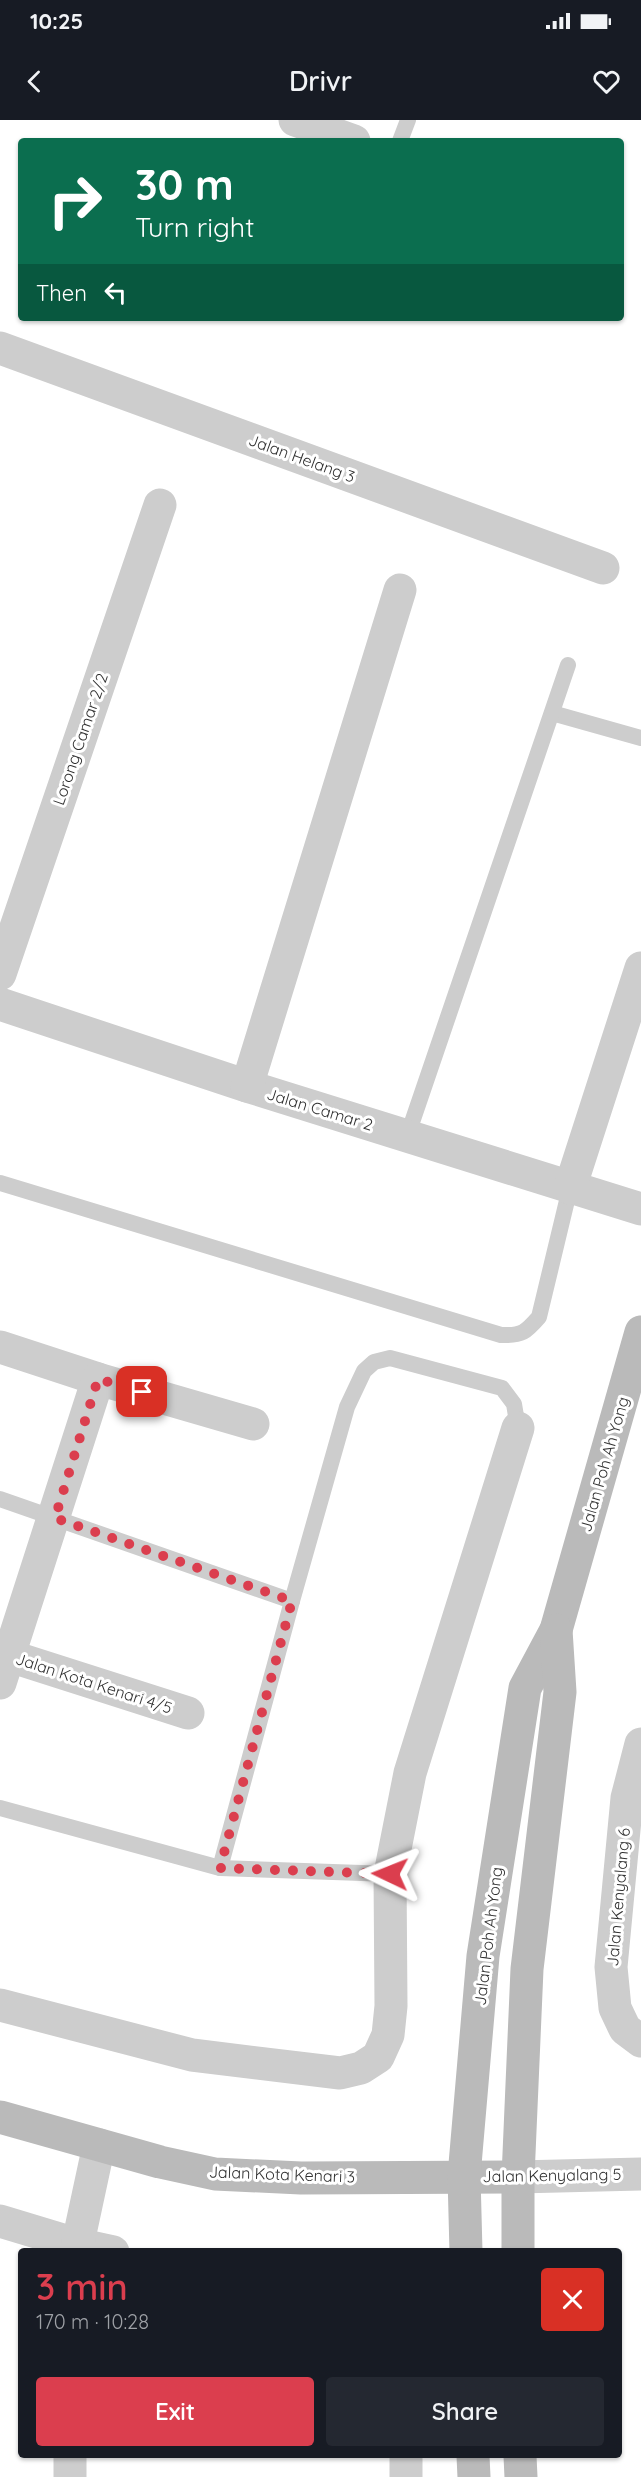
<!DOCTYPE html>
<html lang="en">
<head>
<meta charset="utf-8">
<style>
  body { margin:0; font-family:Quicksand,sans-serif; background:#242831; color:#f1f3f6; height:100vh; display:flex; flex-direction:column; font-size:22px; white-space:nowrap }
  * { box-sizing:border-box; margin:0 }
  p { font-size:20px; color:#9ea1a6 }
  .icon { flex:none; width:33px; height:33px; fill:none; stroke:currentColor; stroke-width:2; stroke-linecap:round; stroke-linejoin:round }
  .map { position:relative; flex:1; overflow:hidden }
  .drawer { position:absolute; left:18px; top:2128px; width:604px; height:210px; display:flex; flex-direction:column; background:#171b24; border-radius:6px; box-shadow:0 2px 4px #0004 }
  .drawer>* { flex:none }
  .banner { position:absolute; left:18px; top:18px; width:606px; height:183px; border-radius:6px; box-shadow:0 2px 4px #0004; background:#0b6e4f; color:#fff; overflow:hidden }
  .pin { position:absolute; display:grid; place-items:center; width:51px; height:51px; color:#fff; margin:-26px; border-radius:12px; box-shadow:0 3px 9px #0006 }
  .me { position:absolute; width:66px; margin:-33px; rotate:272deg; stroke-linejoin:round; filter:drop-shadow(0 0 4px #0008) }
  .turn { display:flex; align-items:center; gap:21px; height:126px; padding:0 18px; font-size:27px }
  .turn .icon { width:78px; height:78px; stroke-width:2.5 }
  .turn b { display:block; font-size:42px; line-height:51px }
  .then { display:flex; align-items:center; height:57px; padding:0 18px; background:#0003; gap:12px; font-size:22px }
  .round { display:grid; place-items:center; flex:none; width:63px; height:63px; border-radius:6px; background:#242831 }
  .summary { display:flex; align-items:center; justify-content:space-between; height:102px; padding:0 18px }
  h1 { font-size:36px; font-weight:600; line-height:45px; color:#db3e4e }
  .cta { display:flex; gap:12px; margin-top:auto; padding:12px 18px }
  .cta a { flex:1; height:69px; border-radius:6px; background:#db3e4e; color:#fff; font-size:24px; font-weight:600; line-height:69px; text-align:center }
  .cta a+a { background:#242831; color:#f1f3f6 }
  .status { display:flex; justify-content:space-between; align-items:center; height:42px; padding:0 30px; background:#171b24; direction:ltr }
  .status svg { height:16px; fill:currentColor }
  header { display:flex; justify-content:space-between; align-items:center; height:78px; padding:0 18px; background:#171b24; font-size:27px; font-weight:600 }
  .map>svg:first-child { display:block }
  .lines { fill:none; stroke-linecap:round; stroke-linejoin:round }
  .lane { stroke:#cdcdcd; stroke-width:16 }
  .street { stroke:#cdcdcd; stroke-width:33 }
  .secondary { stroke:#bababa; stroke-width:33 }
  .route { stroke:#db3e4e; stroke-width:10; stroke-dasharray:0 18 }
  .labels { text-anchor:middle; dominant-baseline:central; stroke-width:6; stroke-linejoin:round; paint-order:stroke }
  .street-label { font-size:16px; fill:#303030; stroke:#fff }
</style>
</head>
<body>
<div class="status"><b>10:25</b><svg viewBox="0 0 49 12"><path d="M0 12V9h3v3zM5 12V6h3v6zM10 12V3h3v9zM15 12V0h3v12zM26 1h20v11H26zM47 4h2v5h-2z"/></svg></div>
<header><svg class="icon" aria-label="back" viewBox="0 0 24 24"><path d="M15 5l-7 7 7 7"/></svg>Drivr<svg class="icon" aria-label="heart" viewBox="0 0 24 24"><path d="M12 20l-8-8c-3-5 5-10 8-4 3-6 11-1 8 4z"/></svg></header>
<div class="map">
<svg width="641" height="2357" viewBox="0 0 641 2357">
  <rect width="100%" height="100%" fill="#fff"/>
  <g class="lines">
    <g class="lane">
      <path d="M400 21 408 0"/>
      <path d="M552 593 641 618"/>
      <path d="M407 1017 568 545"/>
      <path d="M0 1063 501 1215C522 1216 526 1212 539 1197L570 1068"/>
      <path d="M0 1379 292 1481"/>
      <path d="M0 1688 220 1748 390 1754"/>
      <path d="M220 1748 292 1481 347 1287 364 1251 374 1242 390 1238 502 1268 514 1284 518 1308"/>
    </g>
    <g class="street">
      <path d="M295 0 354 21"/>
      <path d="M0 228 603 448"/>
      <path d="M0 854 160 385"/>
      <path d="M0 884 247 966 641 1089"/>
      <path d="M247 966 400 470"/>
      <path d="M570 1068 641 848"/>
      <path d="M0 1227 98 1259 253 1304"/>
      <path d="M0 1533 188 1593"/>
      <path d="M0 1563 98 1259"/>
      <path d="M641 1624 627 1678 611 1847 615 1888 625 1909 641 1921"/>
      <path d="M0 1885 192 1935 340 1953 361 1948 378 1937 388 1915 391 1886 390 1754 410 1653 518 1308"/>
      <path d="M518 2057 641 2054"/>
      <path d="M0 2101 76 2124 113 2132"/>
      <path d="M76 2132 99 2025"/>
      <path d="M406 2336V2357"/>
      <path d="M70 2357V2336"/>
    </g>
    <g class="secondary">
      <path d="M0 1997 160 2042 215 2054 301 2058 518 2057"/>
      <path d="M466 2132 464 2056 483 1836 525 1568 556 1510 641 1212"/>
      <path d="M518 2132V2057L527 1849 560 1572 556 1510"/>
      <path d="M473 2336 474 2357"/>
      <path d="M520 2336 521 2357"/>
    </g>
  </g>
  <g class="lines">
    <path class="route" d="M142 1272 98 1259 55 1398 292 1481 220 1748 390 1754"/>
  </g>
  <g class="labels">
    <g class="street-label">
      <text transform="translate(302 338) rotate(20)">Jalan Helang 3</text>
      <text transform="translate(80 619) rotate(-71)">Lorong Camar 2/2</text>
      <text transform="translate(320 989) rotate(17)">Jalan Camar 2</text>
      <text transform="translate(604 1344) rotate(-74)">Jalan Poh Ah Yong</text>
      <text transform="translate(94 1563) rotate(18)">Jalan Kota Kenari 4/5</text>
      <text transform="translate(618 1777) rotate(-85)">Jalan Kenyalang 6</text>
      <text transform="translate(488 1816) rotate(-83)">Jalan Poh Ah Yong</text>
      <text transform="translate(282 2054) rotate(2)">Jalan Kota Kenari 3</text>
      <text transform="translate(552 2055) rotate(-1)">Jalan Kenyalang 5</text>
    </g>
  </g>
</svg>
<div class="pin" style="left:142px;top:1272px;background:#d93025"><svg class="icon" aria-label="arrive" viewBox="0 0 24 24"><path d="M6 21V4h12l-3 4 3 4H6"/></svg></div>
<svg class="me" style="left:390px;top:1754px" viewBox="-20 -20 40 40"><path d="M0-17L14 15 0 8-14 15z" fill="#db3e4e" stroke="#fff" stroke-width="4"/></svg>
<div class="banner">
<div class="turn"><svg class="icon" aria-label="right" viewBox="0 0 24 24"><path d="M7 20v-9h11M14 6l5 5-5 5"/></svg><div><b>30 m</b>Turn right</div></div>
<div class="then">Then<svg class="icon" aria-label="left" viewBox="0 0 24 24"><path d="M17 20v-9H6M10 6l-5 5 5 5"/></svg></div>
</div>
<section class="drawer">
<div class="summary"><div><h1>3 min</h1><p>170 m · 10:28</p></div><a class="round" style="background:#d93025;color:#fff"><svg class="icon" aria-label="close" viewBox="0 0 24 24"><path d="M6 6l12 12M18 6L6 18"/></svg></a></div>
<div class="cta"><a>Exit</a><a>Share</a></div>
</section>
</div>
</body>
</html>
